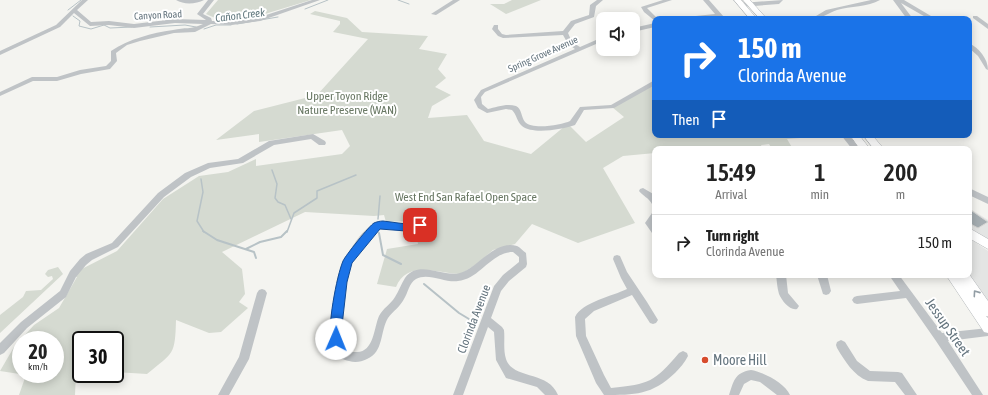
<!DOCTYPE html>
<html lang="en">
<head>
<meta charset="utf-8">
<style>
  body { margin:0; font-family:"Asap Condensed",sans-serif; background:#f2f2f2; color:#222; height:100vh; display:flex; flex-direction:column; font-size:15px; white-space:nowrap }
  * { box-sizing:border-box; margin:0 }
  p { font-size:13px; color:#767676 }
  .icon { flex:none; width:22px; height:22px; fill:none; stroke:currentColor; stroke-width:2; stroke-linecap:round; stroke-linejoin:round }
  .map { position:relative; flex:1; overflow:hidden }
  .details { position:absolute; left:652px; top:146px; width:320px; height:132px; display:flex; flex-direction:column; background:#fff; border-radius:8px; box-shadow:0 2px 10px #0003 }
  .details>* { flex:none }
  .guide { position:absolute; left:652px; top:16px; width:320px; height:122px; border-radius:8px; box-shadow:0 2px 10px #0003; background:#1a73e8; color:#fff; overflow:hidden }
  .fabs { position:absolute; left:596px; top:12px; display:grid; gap:8px }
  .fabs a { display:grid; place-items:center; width:44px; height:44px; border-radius:8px; background:#fff; box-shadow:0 2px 10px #0003; font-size:20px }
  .speed { position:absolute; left:12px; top:331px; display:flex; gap:8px; font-size:20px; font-weight:700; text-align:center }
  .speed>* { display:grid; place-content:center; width:52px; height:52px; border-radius:50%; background:#fff; box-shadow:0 2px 10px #0003; line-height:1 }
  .speed small { font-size:10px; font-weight:400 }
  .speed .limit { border:2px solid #111; border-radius:6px; background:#fff; color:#111 }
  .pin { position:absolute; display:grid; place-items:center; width:34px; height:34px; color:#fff; margin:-17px; border-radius:8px; box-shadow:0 2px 6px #0006 }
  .me { position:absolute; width:44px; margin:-22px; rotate:1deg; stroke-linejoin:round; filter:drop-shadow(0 0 3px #0008) }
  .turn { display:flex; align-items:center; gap:14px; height:84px; padding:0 20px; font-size:18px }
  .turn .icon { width:52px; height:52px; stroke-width:2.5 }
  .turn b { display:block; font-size:28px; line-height:34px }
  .then { display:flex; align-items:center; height:38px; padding:0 20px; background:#0003; gap:8px; font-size:15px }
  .eta { display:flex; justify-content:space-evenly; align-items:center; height:68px; text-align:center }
  .eta b { font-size:24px; font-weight:600; line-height:28px }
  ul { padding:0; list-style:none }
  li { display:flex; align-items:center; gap:12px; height:56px; padding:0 20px; border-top:1px solid #e0e0e0 }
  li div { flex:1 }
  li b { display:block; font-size:15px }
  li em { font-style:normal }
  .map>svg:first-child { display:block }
  .built { fill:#e4e5e4 }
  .green { fill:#d5dad1; fill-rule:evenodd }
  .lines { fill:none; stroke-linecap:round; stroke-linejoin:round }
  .stream-far2 { stroke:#b7c2c6; stroke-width:1 }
  .stream-far1 { stroke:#b7c2c6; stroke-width:1.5 }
  .stream { stroke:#b7c2c6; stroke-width:2 }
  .building { fill:#a6aeb2; stroke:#d5d5d3 }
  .major-casing { stroke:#b1b5b8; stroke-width:1 }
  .minor { fill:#bfc3c6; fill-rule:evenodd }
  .major { fill:#fff; fill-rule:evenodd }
  .oneway { stroke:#939ea5 }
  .route { fill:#1a73e8; stroke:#114b97 }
  .poi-dot { fill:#d74c2d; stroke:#fff; stroke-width:1.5 }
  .labels { text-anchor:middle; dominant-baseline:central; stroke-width:4; stroke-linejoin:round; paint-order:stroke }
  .far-street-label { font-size:10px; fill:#65757f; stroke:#fff }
  .far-water-label { font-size:11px; font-style:italic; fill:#60777d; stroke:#fff }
  .park-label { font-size:12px; fill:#687763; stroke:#fff }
  .street-label { font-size:12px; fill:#65757f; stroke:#fff }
  .near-street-label { font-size:14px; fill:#65757f; stroke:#fff }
  .near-poi-label { font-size:14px; fill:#65757f; stroke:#fff; text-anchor:start }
</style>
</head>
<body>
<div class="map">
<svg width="988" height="395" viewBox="0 0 988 395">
  <rect width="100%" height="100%" fill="#f4f4f0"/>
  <g class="built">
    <path d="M969 208 988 220V240L969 227Z"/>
    <path d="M969 238 988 251V303L969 275Z"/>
  </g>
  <g class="green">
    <path d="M218 0H311L245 20 216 21 215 18 206 14Z"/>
    <path d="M512 0H541L506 14 490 4H504Z"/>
    <path d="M315 11 347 18 362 32 428 36 419 49 447 54 438 69 446 78 435 87 451 95 432 106 428 118 467 115 484 141 531 154 565 126 569 125 586 142 624 117 612 107 655 82V135H799L800 138 787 139 793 149H772L769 144 761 145 763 149H655V153L623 156 603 168 635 223 578 243 532 224 515 244 493 250 478 263 461 274C440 274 407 259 396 287L377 284 387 249 418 244 415 227 410 221 386 222 384 215 374 216 305 212 222 252 242 269 245 294 239 302 248 308 221 332 209 333 176 320C175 355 174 352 147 374L115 372V340H81V371L76 373 75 395H19L26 375 0 371 14 347 34 325 59 308 77 277 68 276 117 251 163 199 199 176 228 172 256 159V166L342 154 350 146 342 130 259 142V134L216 140 254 111 317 95 368 39 333 32 340 24V21L310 14ZM21 340H55V374H21Z"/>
    <path d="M58 267 63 274 0 333V315L23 297 26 291 41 290 53 279 52 276 48 277 45 274 48 270Z"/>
  </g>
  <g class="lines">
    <g class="stream-far2">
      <path d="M398 0 409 4"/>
      <path d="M305 9 328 0"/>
      <path d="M68 10 81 0"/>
      <path d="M73 16 80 21 79 26 91 29 104 25 110 28 132 27"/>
      <path d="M237 24 278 17"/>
      <path d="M150 27 185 25 196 27"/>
      <path d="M204 29 216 25H231"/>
    </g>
    <g class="stream-far1">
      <path d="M272 170 277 184 275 198 278 202 285 205 291 219"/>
      <path d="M201 179 203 192 197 221 204 232"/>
      <path d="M378 219 380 196"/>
      <path d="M287 232 294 213 317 198V191L356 175"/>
    </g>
    <g class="stream">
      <path d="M203 231 217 240 254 252 256 258"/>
      <path d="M379 233 383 255 401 264"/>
      <path d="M246 249 260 242 281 237 287 231"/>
      <path d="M424 284 459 313 474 322"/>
    </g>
  </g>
  <path class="building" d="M972 211 988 222 978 228 969 223V212Z"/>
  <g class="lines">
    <defs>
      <g id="major">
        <path d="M734 0H741L757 19H750Z"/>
        <path d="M743 0H750L767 19H760Z"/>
        <path d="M850 135H859L870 149H860Z"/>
        <path d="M863 135H872L884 149H874Z"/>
        <path d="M969 228 988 239V249L969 238Z"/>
        <path d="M969 274 988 301V316H986L988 318V333L984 332 946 275Z"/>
      </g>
    </defs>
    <use href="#major" class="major-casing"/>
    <g class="minor">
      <path d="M82 0H88L77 10 91 22 109 21 134 24 175 19 206 20 197 14 208 0H214L203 14 211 18 212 21H232L257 18 312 0H320L260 21 232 25 211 24 195 32 174 33 140 41 127 45 116 53 117 61 110 69 81 74 57 81H33L0 96V92L32 77H57L80 70 106 66 111 61V51C129 39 152 33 173 30 185 27 191 30 203 24L175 23 134 28 109 25 90 26 74 13 60 27 0 55V51L56 25Z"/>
      <path d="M176 0H204C196 4 184 5 176 0Z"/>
      <path d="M453 0H460L436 15 431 14Z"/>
      <path d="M597 0H603L596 6 594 17 575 24 568 33 572 42 580 47 603 37V41L485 92 481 97 482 104 488 109C496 107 507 103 516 106 522 109 521 117 525 122 532 130 562 125 570 121L580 107 611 105 653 81 655 80V85L614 108 584 110 575 125C563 129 533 135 522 126 517 122 517 115 512 110L506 109 487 113 478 108 474 100 481 90 575 49 568 44 563 35 503 38 498 36 492 29 494 25H498V29L502 34 506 35 563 31 571 21 589 15 590 5Z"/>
      <path d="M663 0H672L647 8 658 19H655V21L644 12 641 7Z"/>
      <path d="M703 0H709L724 17V19H720L718 17 700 19H683L686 17 715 14Z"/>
      <path d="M783 0 779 4 741 7 738 5 741 3Z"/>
      <path d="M871 0H880C868 7 850 6 837 10 828 13 821 19 811 19L826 10Z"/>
      <path d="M893 0H904L936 19H929L901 3 913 19H907Z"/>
      <path d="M888 16 901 17 904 19H868L871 17Z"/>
      <path d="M973 16H977L988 24V29L973 18Z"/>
      <path d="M655 23V27L633 32V28Z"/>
      <path d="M969 43C979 48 988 59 988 70L986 69 978 56 969 48Z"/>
      <path d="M313 134 325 141 326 143 325 145H319L311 139 274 145 243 163 210 168 191 177 164 197 118 247 92 260 86 265 76 277 66 297 27 328 4 353 0 355V343L21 322 60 291 70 271 80 259 86 254 112 243 158 193 185 173 208 163 238 159 269 141Z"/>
      <path d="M797 135H805L806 136 802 138Z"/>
      <path d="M841 135H849L860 149H852Z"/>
      <path d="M643 188 655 195V205L652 204C649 198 643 196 639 191L640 189Z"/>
      <path d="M969 188 988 197V204L969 195Z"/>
      <path d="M655 212V221L654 223 655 225V234L652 233 645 223 652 213Z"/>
      <path d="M382 222 409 224 420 222 423 223 424 225 423 227C407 232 394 226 378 229 368 238 356 252 350 265 342 285 339 327 343 347 348 352 351 352 357 352 374 352 374 327 379 316 383 308 391 304 395 297 399 291 401 284 405 278 419 259 443 278 460 273 478 268 495 239 517 246 520 247 523 251 526 253L527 264 526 267 509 281 501 291 491 318 502 327 504 330C505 339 503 350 506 359 513 380 548 370 558 395H545L537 387 506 378 496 360 494 332 488 327 463 395H453L494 286 503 275 519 262V257L513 252C491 252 480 279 458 281 445 283 428 272 416 279 409 283 408 293 404 299 400 307 393 311 388 318 380 331 384 352 367 359 361 362 355 363 349 361 343 360 337 357 334 351 328 340 334 293 337 279 341 263 358 233 373 224 375 222 379 222 382 222Z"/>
      <path d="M617 255 620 256 627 272 647 302 658 320 656 323 653 324 650 323 632 295 594 311 585 319 586 336 604 375 611 388C650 384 654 382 679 353L683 351 687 353 688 356C685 362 680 368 675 373 652 395 635 395 604 395L596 383 576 336 575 317C582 302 613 296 627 289L621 278 613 259 614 256Z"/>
      <path d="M776 275H786L788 293 799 306 797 309C790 311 782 301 779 294 777 288 777 281 776 275Z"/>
      <path d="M817 275H827L831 291 829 294 826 295 823 294Z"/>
      <path d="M889 275H899L942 333 988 328V336L948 341 983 395H972L936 341 906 298 857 304 854 303 852 300 854 297 857 296 900 291Z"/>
      <path d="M262 289 265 290 267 293 249 359 229 395H218L239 357 257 293 259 290Z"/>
      <path d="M841 340 845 342 857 361 870 371 898 372 902 373 917 395H905L895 382 868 381C853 375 845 361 837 348L836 345 837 342Z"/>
      <path d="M751 370C763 372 785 383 790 395H777L760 382 751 380 744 384 739 395H729C734 381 734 373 751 370Z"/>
    </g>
    <use href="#major" class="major"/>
  </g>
  <defs><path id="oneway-chevron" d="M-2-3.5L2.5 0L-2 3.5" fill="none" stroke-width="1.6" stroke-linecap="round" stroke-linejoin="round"/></defs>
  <use class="oneway" href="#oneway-chevron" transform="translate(976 293) rotate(-125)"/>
  <path class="route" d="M383 221 406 224 420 221 424 225 423 227 406 231 380 229 352 263 347 282 340 343 336 344 332 343C326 330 337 275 343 261 345 256 370 225 374 223 376 222 380 221 383 221Z"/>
  <circle class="poi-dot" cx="705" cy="360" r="4"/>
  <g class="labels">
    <g class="far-street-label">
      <text transform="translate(158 15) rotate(-3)">Canyon Road</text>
      <text transform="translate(543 54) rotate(-24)">Spring Grove Avenue</text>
    </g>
    <g class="far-water-label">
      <text transform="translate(240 15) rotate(-7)">Cañon Creek</text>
    </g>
    <g class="park-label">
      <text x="347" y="96">Upper Toyon Ridge<tspan x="347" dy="14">Nature Preserve (WAN)</tspan></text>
      <text x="466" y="197">West End San Rafael Open Space</text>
    </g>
    <g class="street-label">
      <text transform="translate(474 319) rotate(-69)">Clorinda Avenue</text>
    </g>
    <g class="near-street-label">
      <text transform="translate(948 327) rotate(55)">Jessup Street</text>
    </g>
    <g class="near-poi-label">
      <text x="713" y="360">Moore Hill</text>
    </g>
  </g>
</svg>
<div class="fabs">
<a><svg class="icon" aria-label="sound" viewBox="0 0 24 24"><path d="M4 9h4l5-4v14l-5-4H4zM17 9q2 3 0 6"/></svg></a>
</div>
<div class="speed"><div>20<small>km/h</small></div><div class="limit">30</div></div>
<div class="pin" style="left:420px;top:225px;background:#d93025"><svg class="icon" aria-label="arrive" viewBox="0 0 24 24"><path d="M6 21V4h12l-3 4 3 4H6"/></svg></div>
<svg class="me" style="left:336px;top:339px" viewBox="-20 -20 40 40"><circle r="19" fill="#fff"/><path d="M0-13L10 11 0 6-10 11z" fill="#1a73e8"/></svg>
<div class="guide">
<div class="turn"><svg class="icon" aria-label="right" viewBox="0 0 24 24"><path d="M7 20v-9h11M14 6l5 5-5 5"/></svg><div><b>150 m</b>Clorinda Avenue</div></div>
<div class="then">Then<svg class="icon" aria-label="arrive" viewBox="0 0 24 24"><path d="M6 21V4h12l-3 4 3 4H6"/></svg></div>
</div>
<section class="details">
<div class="eta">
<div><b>15:49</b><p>Arrival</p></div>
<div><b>1</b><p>min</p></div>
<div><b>200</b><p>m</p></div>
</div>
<ul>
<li><svg class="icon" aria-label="right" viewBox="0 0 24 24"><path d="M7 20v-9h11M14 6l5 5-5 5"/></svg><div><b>Turn right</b><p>Clorinda Avenue</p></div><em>150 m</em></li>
</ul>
</section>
</div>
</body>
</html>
